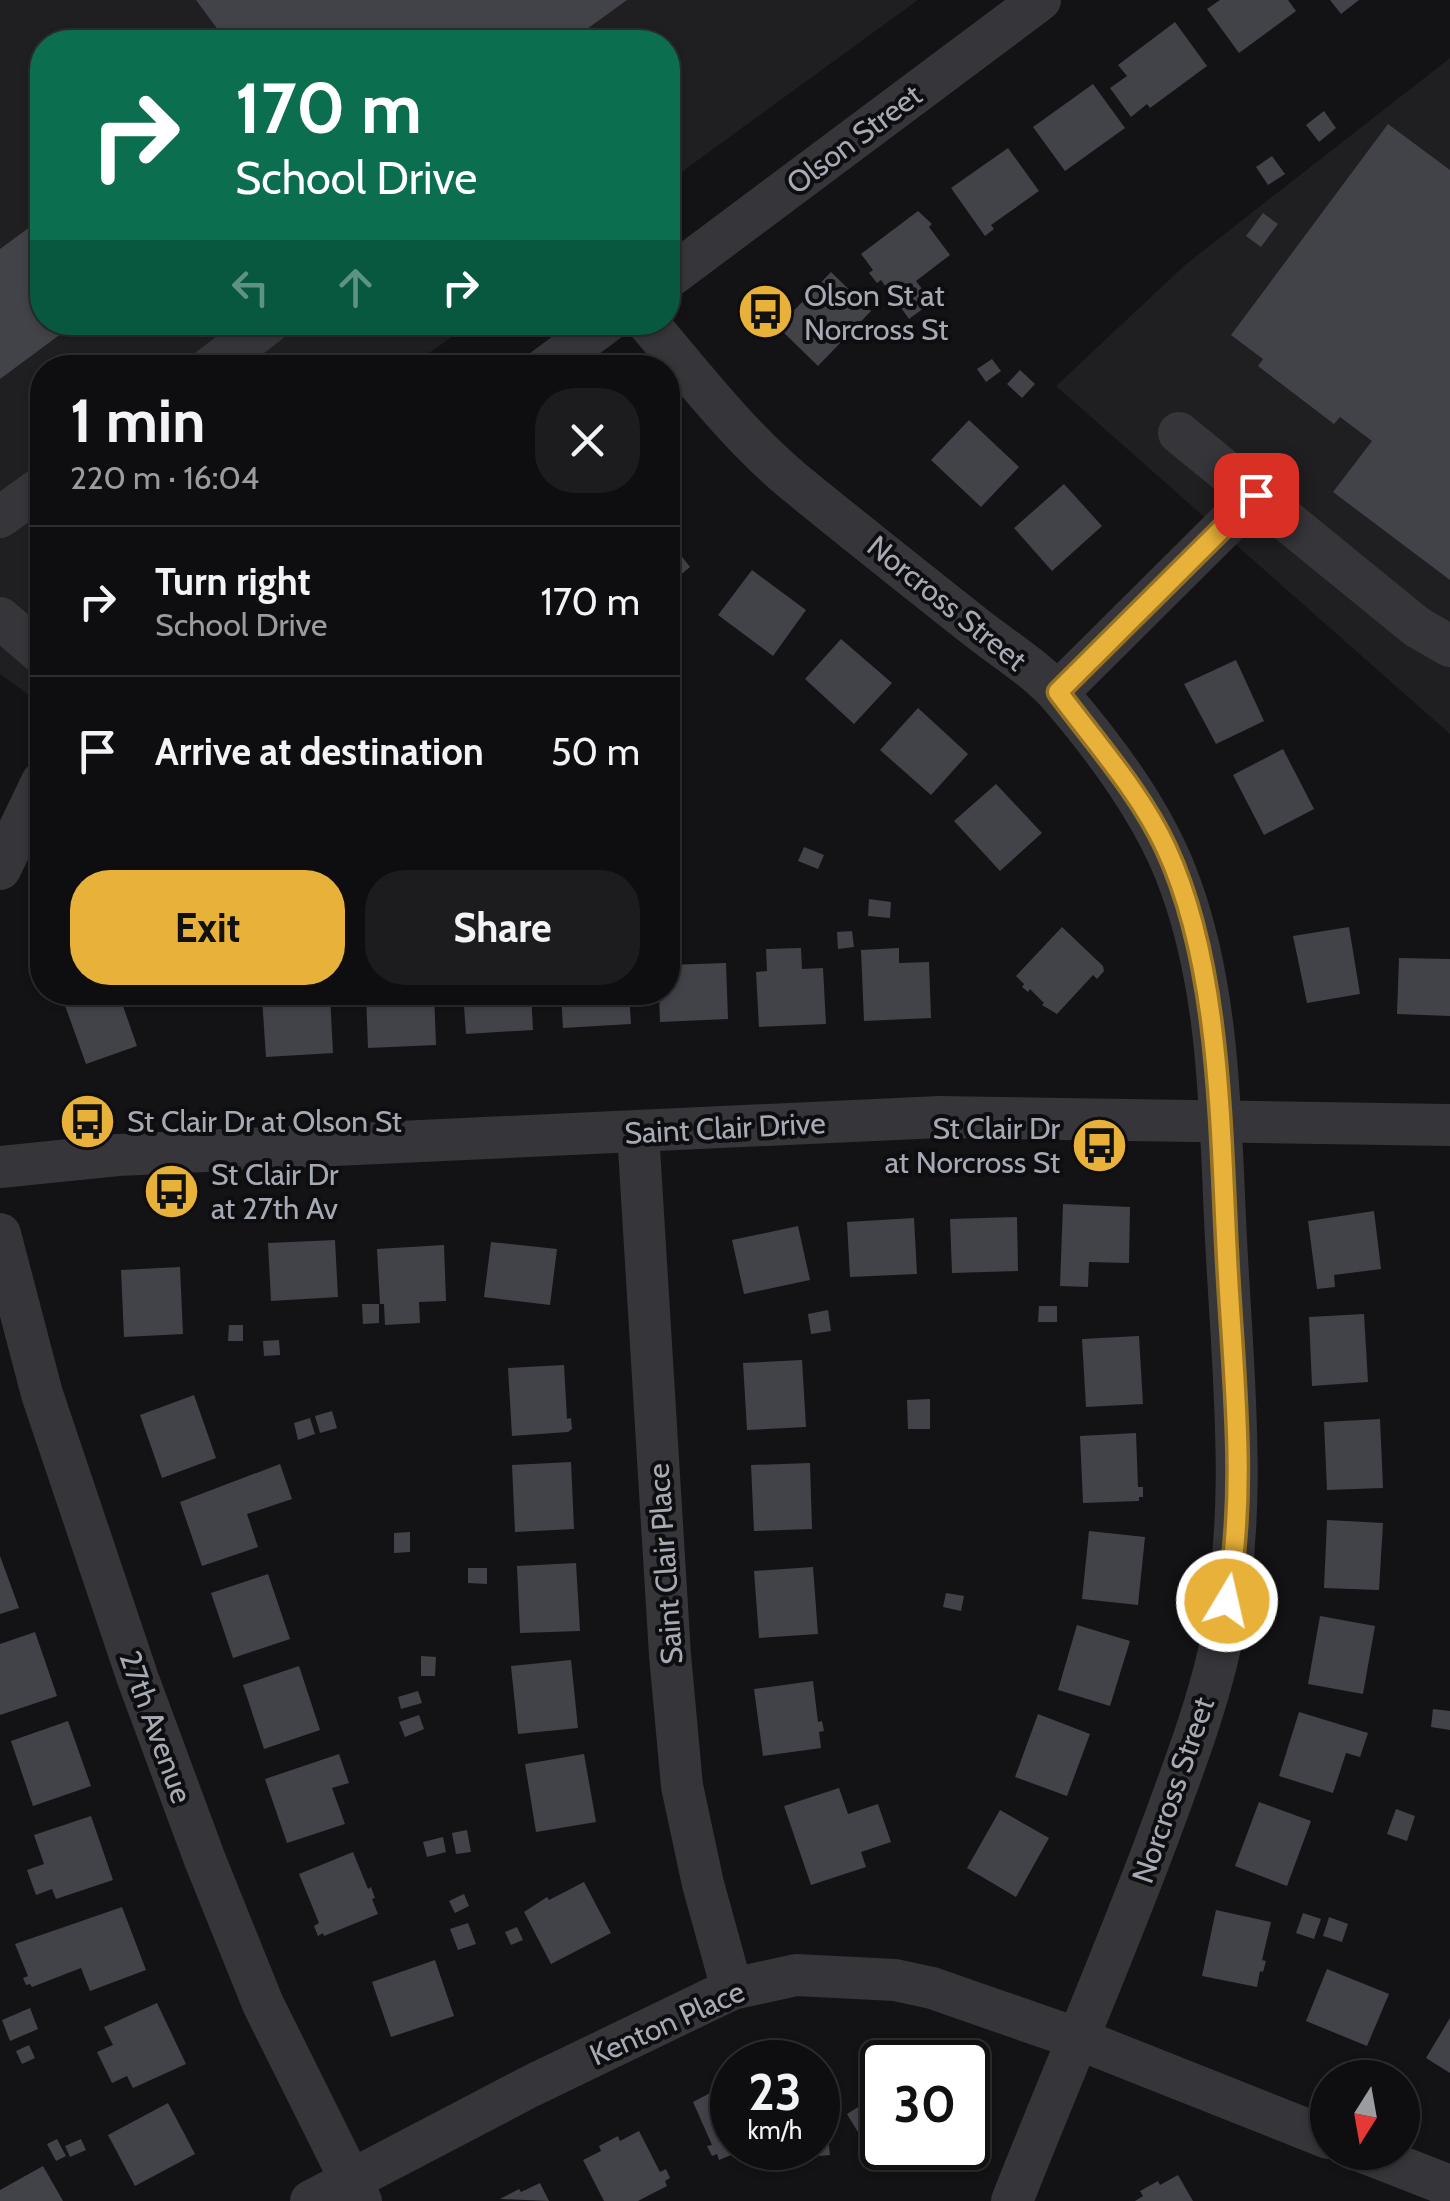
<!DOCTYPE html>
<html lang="en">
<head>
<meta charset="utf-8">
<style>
  body { margin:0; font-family:Cabin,sans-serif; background:#1c1c1e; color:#f1f3f6; height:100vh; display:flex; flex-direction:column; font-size:38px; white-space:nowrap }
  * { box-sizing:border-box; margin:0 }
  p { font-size:32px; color:#9b9c9f }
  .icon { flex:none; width:55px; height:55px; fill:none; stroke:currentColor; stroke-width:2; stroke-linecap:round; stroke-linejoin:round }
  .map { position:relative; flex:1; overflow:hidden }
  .details { position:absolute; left:30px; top:355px; width:650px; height:650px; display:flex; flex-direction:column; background:#0e0e10; border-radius:40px; box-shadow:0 2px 8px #0004,0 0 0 2px #2e2e30 }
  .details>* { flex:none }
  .guide { position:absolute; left:30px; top:30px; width:650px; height:305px; border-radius:40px; box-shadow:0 2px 8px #0004,0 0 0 2px #2e2e30; background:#0b6e4f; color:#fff; overflow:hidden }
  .needle { width:65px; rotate:191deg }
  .buttons { position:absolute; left:1310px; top:2060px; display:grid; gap:20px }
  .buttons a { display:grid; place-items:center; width:110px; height:110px; border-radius:50%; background:#0e0e10; box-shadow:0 2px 8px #0004,0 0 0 2px #2e2e30; font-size:50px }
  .speed { position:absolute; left:710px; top:2040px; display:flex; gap:20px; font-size:50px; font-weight:700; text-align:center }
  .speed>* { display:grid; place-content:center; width:130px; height:130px; border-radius:50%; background:#0e0e10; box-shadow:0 2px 8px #0004,0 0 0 2px #2e2e30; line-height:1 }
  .speed small { font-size:25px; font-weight:400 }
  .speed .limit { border:5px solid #111; border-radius:15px; background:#fff; color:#111 }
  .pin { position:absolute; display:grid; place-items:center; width:85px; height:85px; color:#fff; margin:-42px; border-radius:20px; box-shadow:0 5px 15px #0006 }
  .me { position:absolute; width:110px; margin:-55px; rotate:9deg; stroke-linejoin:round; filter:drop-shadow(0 0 8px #0008) }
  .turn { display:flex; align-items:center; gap:35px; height:210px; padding:0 40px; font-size:45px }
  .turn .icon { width:130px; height:130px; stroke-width:2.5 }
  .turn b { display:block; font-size:70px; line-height:85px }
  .lanes { display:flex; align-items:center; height:95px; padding:0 40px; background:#0003; justify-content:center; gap:50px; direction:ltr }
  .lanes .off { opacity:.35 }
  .round { display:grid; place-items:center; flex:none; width:105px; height:105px; border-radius:40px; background:#1c1c1e }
  .overview { display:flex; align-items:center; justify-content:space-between; height:170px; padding:0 40px }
  h1 { font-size:60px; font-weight:800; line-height:75px }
  .action { display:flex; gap:20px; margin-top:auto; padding:20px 40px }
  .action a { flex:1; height:115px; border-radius:40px; background:#e8b139; color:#111; font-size:40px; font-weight:800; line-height:115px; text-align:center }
  .action a+a { background:#1c1c1e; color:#f1f3f6 }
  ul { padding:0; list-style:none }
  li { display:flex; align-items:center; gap:30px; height:150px; padding:0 40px; border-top:2px solid #2e2e30 }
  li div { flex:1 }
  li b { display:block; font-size:38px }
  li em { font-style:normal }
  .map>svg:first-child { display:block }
  .built { fill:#1f1f22 }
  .building { fill:#424348 }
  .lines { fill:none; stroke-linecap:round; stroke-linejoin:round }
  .minor { stroke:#35353a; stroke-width:42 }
  .route-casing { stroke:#977325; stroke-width:25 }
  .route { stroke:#e8b139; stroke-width:18 }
  .labels { text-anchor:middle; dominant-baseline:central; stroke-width:8; stroke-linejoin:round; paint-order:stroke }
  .street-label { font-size:30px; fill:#a6aab5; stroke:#0e0e10 }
  .poi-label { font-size:30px; fill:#a6aab5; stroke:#0e0e10; text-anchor:start }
</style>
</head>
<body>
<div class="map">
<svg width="1450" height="2201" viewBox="0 0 1450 2201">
  <rect width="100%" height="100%" fill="#131315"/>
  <g class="built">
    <path d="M0 0H918L668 182V42H42V322L472 323 409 367 42 368V681L30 696 0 674Z"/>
    <path d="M1450 58V734L1056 386 1185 265Z"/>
  </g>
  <g class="building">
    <path d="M196 0H627L569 42H227Z"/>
    <path d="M1220 0H1288L1296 11 1239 53 1207 9Z"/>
    <path d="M1330 0H1359L1341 14Z"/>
    <path d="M1175 22 1207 66 1150 108 1147 104 1131 117 1110 88 1127 76 1118 65Z"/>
    <path d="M1093 84 1125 128 1065 171 1033 127Z"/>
    <path d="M1324 111 1336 128 1319 142 1306 125Z"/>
    <path d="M1388 124 1450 170V580L1333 492 1372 441 1340 417 1334 424 1258 366 1263 359 1231 335Z"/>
    <path d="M1008 148 1039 191 991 225 994 229 985 236 951 188Z"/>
    <path d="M1272 156 1285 174 1268 185 1256 167Z"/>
    <path d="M918 211 932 224 929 227 950 255 916 281 932 302 909 319 881 280 877 283 869 273 873 270 861 254Z"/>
    <path d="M1263 213 1278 224 1261 247 1246 236Z"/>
    <path d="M42 218V322H77L0 379V249Z"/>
    <path d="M831 272 871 311 818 366 778 327Z"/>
    <path d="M992 359 1001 371 986 382 977 369Z"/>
    <path d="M1020 370 1035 384 1022 398 1007 384Z"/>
    <path d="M969 420 1019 467 981 507 931 460Z"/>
    <path d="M1064 484 1102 526 1052 571 1014 528Z"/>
    <path d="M679 553 690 567 668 585V561Z"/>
    <path d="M752 570 806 610 773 656 718 615Z"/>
    <path d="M841 639 892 683 854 724 805 679Z"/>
    <path d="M1236 660 1264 721 1216 744 1184 684Z"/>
    <path d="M918 708 968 754 931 795 880 750Z"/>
    <path d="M1283 749 1314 809 1264 835 1233 775Z"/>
    <path d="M996 784 1042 833 1000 871 954 821Z"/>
    <path d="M804 847 824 855 818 869 798 861Z"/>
    <path d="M869 899 891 902 890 918 868 916Z"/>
    <path d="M1062 927 1103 966 1104 971 1097 979 1093 975 1057 1014 1042 1005 1044 1003 1030 989 1028 992 1022 987 1024 984 1016 976Z"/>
    <path d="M1349 927 1360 994 1307 1003 1293 936Z"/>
    <path d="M852 931 854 947 838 949 837 932Z"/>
    <path d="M801 948 802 969 823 968 826 1024 759 1027 756 972 767 971 766 949Z"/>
    <path d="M899 948V963L929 962 931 1018 864 1021 861 950Z"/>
    <path d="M1399 958 1450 959V1016L1397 1014Z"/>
    <path d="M726 963 728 1019 660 1022 659 992H668V965Z"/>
    <path d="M75 992H144L146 998 123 1006 137 1046 86 1064 62 997Z"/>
    <path d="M434 992 436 1045 368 1048 366 994Z"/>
    <path d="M463 992H531L533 1030 466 1034Z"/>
    <path d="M561 992H629L631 1024 563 1028Z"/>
    <path d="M330 994 333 1053 266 1057 262 998Z"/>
    <path d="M1063 1204 1130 1207 1129 1263 1089 1262 1088 1287 1060 1286Z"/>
    <path d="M1374 1211 1381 1269 1334 1275 1335 1287 1317 1289 1308 1221Z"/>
    <path d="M1017 1217 1018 1271 952 1273 950 1219Z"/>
    <path d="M914 1218 917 1274 850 1277 847 1222Z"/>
    <path d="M798 1226 810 1280 744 1294 732 1240Z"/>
    <path d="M335 1240 338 1297 271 1301 268 1243Z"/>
    <path d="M491 1242 557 1249 550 1305 484 1297Z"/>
    <path d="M444 1245 446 1301 419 1302 420 1323 385 1325 384 1304H380L377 1249Z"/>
    <path d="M180 1267 183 1334 124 1337 121 1270Z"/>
    <path d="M362 1304H379V1323L363 1324Z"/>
    <path d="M1039 1306H1057V1322H1038Z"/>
    <path d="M828 1310 831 1331 811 1334 808 1314Z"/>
    <path d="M1364 1314 1368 1382 1312 1386 1309 1317Z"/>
    <path d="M229 1325H243V1341H228Z"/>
    <path d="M1139 1336 1143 1404 1086 1407 1082 1339Z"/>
    <path d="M279 1340 280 1355 264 1356 263 1341Z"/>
    <path d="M802 1360 806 1427 747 1430 743 1363Z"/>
    <path d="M564 1365 567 1419 571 1418 572 1429 568 1432 512 1436 508 1368Z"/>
    <path d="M194 1395 216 1458 162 1478 140 1415Z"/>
    <path d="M930 1399V1429H908L907 1400Z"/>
    <path d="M332 1411 337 1428 320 1433 315 1416Z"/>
    <path d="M310 1418 315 1434 298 1440 294 1423Z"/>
    <path d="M1380 1419 1383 1488 1327 1490 1324 1422Z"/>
    <path d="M1136 1433 1138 1487H1143V1497H1139V1501L1083 1503 1080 1436Z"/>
    <path d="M571 1462 574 1529 515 1532 512 1465Z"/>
    <path d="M810 1463 812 1529 754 1531 751 1465Z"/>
    <path d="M280 1464 292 1499 247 1514 258 1547 202 1566 180 1502Z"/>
    <path d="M1327 1520 1383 1523 1379 1590 1324 1588Z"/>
    <path d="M1089 1531 1145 1537 1138 1605 1082 1599Z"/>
    <path d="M410 1532V1552L394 1553V1533Z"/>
    <path d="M0 1556 19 1608 0 1614Z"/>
    <path d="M576 1563 580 1631 520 1633 517 1566Z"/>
    <path d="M813 1567 818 1634 759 1638 754 1571Z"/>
    <path d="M468 1568H487V1584L468 1583Z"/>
    <path d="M268 1574 290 1639 233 1658 211 1593Z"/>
    <path d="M946 1593 964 1596 961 1611 943 1607Z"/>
    <path d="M1320 1616 1375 1626 1363 1694 1308 1684Z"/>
    <path d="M1077 1625 1130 1641 1110 1706 1058 1690Z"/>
    <path d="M35 1632 57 1696 0 1715V1644Z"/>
    <path d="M421 1656 436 1657 435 1676H421Z"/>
    <path d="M571 1660 578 1728 518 1734 511 1666Z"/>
    <path d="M299 1666 320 1730 264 1749 243 1685Z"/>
    <path d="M813 1681 818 1722 822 1721 824 1731 819 1732 821 1748 763 1756 754 1689Z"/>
    <path d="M418 1691 422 1703 401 1709 398 1697Z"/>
    <path d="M1433 1709 1450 1711V1730L1431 1727Z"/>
    <path d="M1299 1712 1368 1733 1360 1757 1346 1753 1333 1793 1279 1776Z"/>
    <path d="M1038 1714 1090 1734 1067 1796 1015 1777Z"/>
    <path d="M419 1715 424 1729 405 1737 399 1722Z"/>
    <path d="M68 1721 91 1786 33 1806 11 1741Z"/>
    <path d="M339 1754 349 1783 332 1788 345 1824 287 1843 265 1779Z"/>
    <path d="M584 1754 596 1822 536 1832 525 1764Z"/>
    <path d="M839 1788 848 1814 878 1804 891 1842 861 1852 866 1867 811 1885 784 1806Z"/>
    <path d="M1259 1802 1311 1821 1287 1886 1235 1866Z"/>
    <path d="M1396 1809 1415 1816 1407 1841 1387 1834Z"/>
    <path d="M1000 1810 1049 1838 1016 1897 967 1868Z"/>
    <path d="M91 1816 113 1880 56 1899 52 1889 36 1895 27 1870 44 1864 34 1835Z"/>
    <path d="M467 1830 471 1852 456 1854 452 1833Z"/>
    <path d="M443 1837 446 1852 427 1857 423 1842Z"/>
    <path d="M353 1852 368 1889 371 1887 375 1898 372 1899 378 1914 324 1936 323 1933 318 1936 314 1926 319 1923 299 1874Z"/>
    <path d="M584 1882 611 1933 551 1964 524 1912 547 1897 549 1900Z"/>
    <path d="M464 1894 469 1906 455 1913 449 1901Z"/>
    <path d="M122 1907 146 1970 90 1991 81 1968 32 1987 30 1984 26 1985 23 1978 28 1976 15 1944Z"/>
    <path d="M1216 1910 1271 1922 1262 1960 1266 1961 1263 1972 1260 1971 1257 1987 1202 1976Z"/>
    <path d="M1303 1913 1321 1919 1314 1939 1296 1933Z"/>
    <path d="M1329 1917 1348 1924 1342 1942 1323 1936Z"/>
    <path d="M468 1923 476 1944 458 1950 450 1929Z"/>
    <path d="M517 1927 523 1940 511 1945 505 1932Z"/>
    <path d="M435 1960 454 2016 391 2037 372 1982Z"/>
    <path d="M1327 1969 1389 1994 1367 2046 1306 2021Z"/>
    <path d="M157 2003 186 2064 133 2088 127 2076 112 2083 97 2052 113 2045 104 2027Z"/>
    <path d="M30 2008 38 2029 10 2041 2 2020Z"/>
    <path d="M1450 2018V2073L1426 2058Z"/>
    <path d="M29 2045 35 2058 22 2064 16 2051Z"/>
    <path d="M731 2082 732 2148H748L719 2160 717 2154 712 2156 707 2146 712 2145 693 2102Z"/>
    <path d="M882 2092V2148H911L879 2167 847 2114Z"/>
    <path d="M168 2103 195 2154 135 2186 108 2135Z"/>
    <path d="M639 2131 660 2172 666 2169 670 2178 665 2181 667 2186 638 2201H604L583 2160 601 2151 599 2146 618 2136 620 2141Z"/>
    <path d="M828 2138 830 2155 819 2156 818 2139Z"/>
    <path d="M57 2139 66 2156 56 2161 47 2144Z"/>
    <path d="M81 2139 86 2150 70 2157 65 2146Z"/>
    <path d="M43 2166 63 2201H0V2190Z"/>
    <path d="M1178 2175 1193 2201H1135L1143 2196 1140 2191 1158 2181 1160 2185Z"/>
    <path d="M540 2183 549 2201 500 2199 519 2189 521 2192Z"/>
  </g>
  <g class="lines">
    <g class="minor">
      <path d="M668 278 1040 0"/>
      <path d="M647 322C693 376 738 435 793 481 854 531 916 580 978 629 1005 650 1039 671 1061 697 1109 753 1157 818 1181 887 1221 998 1220 1123 1226 1239 1233 1378 1249 1509 1220 1647 1207 1706 1185 1764 1164 1821 1117 1949 1062 2074 1012 2201"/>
      <path d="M210 368 270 322"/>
      <path d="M545 368 607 322"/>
      <path d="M1179 433 1417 627 1450 646"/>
      <path d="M0 517 42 487"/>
      <path d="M0 618 42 654"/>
      <path d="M1058 692 1256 495"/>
      <path d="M0 869 42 782"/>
      <path d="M638 1132 670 1655 682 1786 703 1884 732 1989"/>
      <path d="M0 1167 118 1155 939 1117 1450 1125"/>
      <path d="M0 1234 42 1394 138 1679 205 1860 263 2004 361 2201"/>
      <path d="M1363 2152 1450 2186"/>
      <path d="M311 2201 531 2086 732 1989 796 1975 895 1980 932 1988 1076 2038 1328 2138"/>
    </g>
  </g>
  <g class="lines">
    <defs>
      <path id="route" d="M1227 1601C1247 1493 1234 1383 1228 1275 1220 1141 1223 971 1166 848 1140 792 1095 742 1058 692L1256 495"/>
    </defs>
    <use href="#route" class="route-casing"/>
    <use href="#route" class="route"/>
  </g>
  <defs>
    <symbol id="bus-disc" viewBox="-11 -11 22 22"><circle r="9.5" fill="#e8b139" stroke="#0e0e10"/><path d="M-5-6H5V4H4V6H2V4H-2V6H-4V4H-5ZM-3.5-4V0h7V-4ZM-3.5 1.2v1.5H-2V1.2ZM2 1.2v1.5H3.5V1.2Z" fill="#111"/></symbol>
  </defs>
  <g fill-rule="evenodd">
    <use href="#bus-disc" x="734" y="280" width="63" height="63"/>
    <use href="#bus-disc" x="56" y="1090" width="63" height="63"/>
    <use href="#bus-disc" x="1068" y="1114" width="63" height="63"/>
    <use href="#bus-disc" x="140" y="1160" width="63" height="63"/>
  </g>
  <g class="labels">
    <g class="street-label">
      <text transform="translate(854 139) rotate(-37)">Olson Street</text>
      <text transform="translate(947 603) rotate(39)">Norcross Street</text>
      <text transform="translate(725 1128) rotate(-3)">Saint Clair Drive</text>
      <text transform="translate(665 1564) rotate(-94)">Saint Clair Place</text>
      <text transform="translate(156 1727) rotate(70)">27th Avenue</text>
      <text transform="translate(1173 1790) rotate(-71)">Norcross Street</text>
      <text transform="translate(667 2023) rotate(-24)">Kenton Place</text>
    </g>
    <g class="poi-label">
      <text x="804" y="295">Olson St at<tspan x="804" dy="34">Norcross St</tspan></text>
      <text x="127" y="1121">St Clair Dr at Olson St</text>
      <text x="1060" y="1128" text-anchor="end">St Clair Dr<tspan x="1060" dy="34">at Norcross St</tspan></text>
      <text x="211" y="1174">St Clair Dr<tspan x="211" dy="34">at 27th Av</tspan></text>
    </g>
  </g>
</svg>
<div class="buttons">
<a><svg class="needle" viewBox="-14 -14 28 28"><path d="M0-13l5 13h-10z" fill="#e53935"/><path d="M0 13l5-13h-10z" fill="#9b9c9f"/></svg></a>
</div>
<div class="speed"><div>23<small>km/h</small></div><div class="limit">30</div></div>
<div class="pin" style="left:1256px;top:495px;background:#d93025"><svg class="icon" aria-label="arrive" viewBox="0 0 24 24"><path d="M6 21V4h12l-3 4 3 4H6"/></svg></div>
<svg class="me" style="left:1227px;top:1601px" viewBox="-20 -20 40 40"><circle r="17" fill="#e8b139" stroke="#fff" stroke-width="3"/><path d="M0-11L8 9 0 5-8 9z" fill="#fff"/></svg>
<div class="guide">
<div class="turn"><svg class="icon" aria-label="right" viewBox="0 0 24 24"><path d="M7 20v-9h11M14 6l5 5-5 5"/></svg><div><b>170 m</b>School Drive</div></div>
<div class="lanes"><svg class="icon off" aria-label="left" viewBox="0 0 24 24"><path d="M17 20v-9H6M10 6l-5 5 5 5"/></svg><svg class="icon off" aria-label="ahead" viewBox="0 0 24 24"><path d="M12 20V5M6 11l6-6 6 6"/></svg><svg class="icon" aria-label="right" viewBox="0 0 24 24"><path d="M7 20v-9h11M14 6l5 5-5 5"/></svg></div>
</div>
<section class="details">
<div class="overview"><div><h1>1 min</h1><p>220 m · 16:04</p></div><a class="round"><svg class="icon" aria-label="close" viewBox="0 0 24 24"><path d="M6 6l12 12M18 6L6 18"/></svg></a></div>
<ul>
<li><svg class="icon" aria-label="right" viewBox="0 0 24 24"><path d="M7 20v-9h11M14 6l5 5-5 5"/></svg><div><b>Turn right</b><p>School Drive</p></div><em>170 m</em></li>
<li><svg class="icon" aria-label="arrive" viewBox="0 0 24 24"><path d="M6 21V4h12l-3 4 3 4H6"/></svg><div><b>Arrive at destination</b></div><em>50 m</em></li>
</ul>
<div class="action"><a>Exit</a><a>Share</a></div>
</section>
</div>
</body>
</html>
